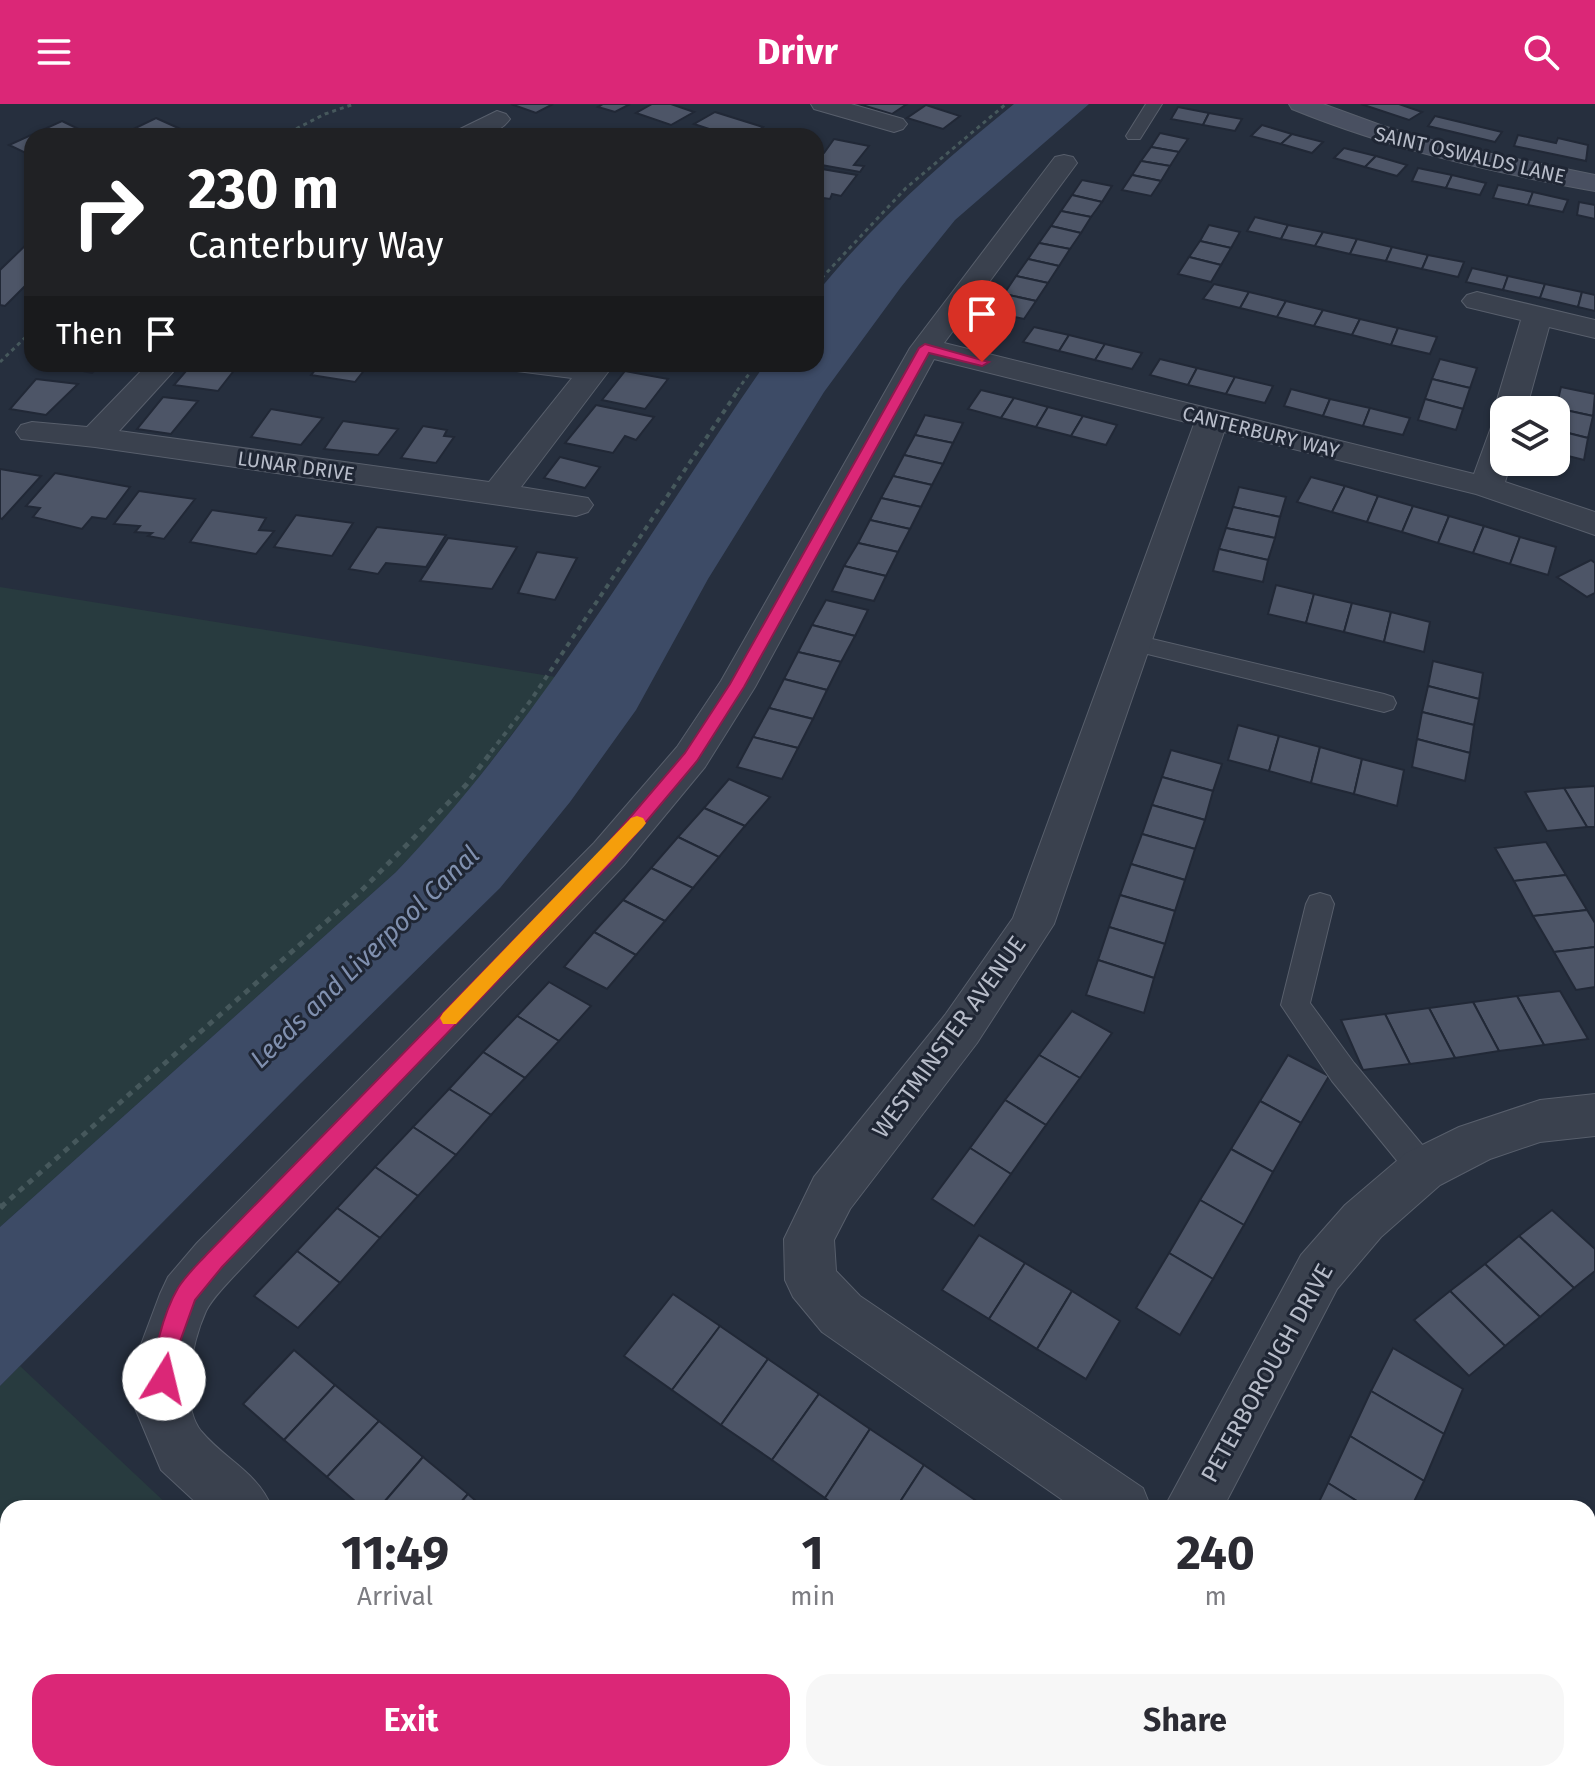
<!DOCTYPE html>
<html lang="en">
<head>
<meta charset="utf-8">
<style>
  body { margin:0; font-family:"Fira Sans",sans-serif; background:#f7f7f7; color:#2b2b33; height:100vh; display:flex; flex-direction:column; font-size:30px; white-space:nowrap }
  * { box-sizing:border-box; margin:0 }
  p { font-size:26px; color:#7c7c81 }
  .icon { flex:none; width:44px; height:44px; fill:none; stroke:currentColor; stroke-width:2; stroke-linecap:round; stroke-linejoin:round }
  .map { position:relative; flex:1; overflow:hidden }
  .panel { position:absolute; left:0px; top:1396px; width:1596px; height:282px; display:flex; flex-direction:column; background:#fff; border-radius:24px 24px 0 0; box-shadow:0 2px 6px #0004 }
  .panel>* { flex:none }
  .banner { position:absolute; left:24px; top:24px; width:800px; height:244px; border-radius:24px; box-shadow:0 2px 6px #0004; background:#202124; color:#fff; overflow:hidden }
  .buttons { position:absolute; left:1490px; top:292px; display:grid; gap:16px }
  .buttons a { display:grid; place-items:center; width:80px; height:80px; border-radius:16px; background:#fff; box-shadow:0 2px 6px #0004; font-size:40px }
  .pin { position:absolute; display:grid; place-items:center; width:68px; height:68px; color:#fff; margin:-82px -34px; border-radius:50% 50% 50% 0; rotate:-45deg; box-shadow:0 0 8px #0007 }
  .pin .icon { rotate:45deg }
  .me { position:absolute; width:88px; margin:-44px; rotate:9deg; stroke-linejoin:round; filter:drop-shadow(0 0 6px #0008) }
  .turn { display:flex; align-items:center; gap:28px; height:168px; padding:0 32px; font-size:36px }
  .turn .icon { width:104px; height:104px; stroke-width:2.5 }
  .turn b { display:block; font-size:56px; line-height:68px }
  .then { display:flex; align-items:center; height:76px; padding:0 32px; background:#0003; gap:16px; font-size:30px }
  .eta { display:flex; justify-content:space-evenly; align-items:center; height:136px; text-align:center }
  .eta b { font-size:48px; font-weight:700; line-height:56px }
  .action { display:flex; gap:16px; margin-top:auto; padding:16px 32px }
  .action a { flex:1; height:92px; border-radius:24px; background:#db2777; color:#fff; font-size:32px; font-weight:700; line-height:92px; text-align:center }
  .action a+a { background:#f7f7f7; color:#2b2b33 }
  header { display:flex; justify-content:space-between; align-items:center; height:104px; padding:0 32px; background:#db2777; color:#fff; font-size:36px; font-weight:700 }
  .map>svg:first-child { display:block }
  .green { fill:#283b3f }
  .water { fill:#3d4b66 }
  .building { fill:#4d5567; stroke:#212836; stroke-width:2 }
  .lines { fill:none; stroke-linecap:round; stroke-linejoin:round }
  .lane-casing { stroke:#585f6c; stroke-width:2 }
  .street-casing { stroke:#585f6c; stroke-width:2 }
  .secondary-casing { stroke:#585f6c; stroke-width:2 }
  .path-far3 { stroke:#46585c; stroke-width:3; stroke-dasharray:4 4; stroke-linecap:butt }
  .path-far2 { stroke:#46585c; stroke-width:4; stroke-dasharray:5 5; stroke-linecap:butt }
  .path-far1 { stroke:#46585c; stroke-width:5; stroke-dasharray:6 6; stroke-linecap:butt }
  .path { stroke:#46585c; stroke-width:6; stroke-dasharray:8 8; stroke-linecap:butt }
  .lane { fill:#3a414e; fill-rule:evenodd }
  .street { fill:#3a414e; fill-rule:evenodd }
  .secondary { fill:#495061; fill-rule:evenodd }
  .route { fill:#db2777; stroke:#8e194d; stroke-width:2 }
  .slow { fill:#f59e0b }
  .labels { text-anchor:middle; dominant-baseline:central; stroke-width:6; stroke-linejoin:round; paint-order:stroke }
  .far-street-label { font-size:20px; fill:#b7bcc9; stroke:#1f2634 }
  .street-label { font-size:24px; fill:#b7bcc9; stroke:#1f2634 }
  .water-label { font-size:26px; font-style:italic; fill:#8090af; stroke:#1f2634 }
</style>
</head>
<body>
<header><svg class="icon" aria-label="menu" viewBox="0 0 24 24"><path d="M4 6h16M4 12h16M4 18h16"/></svg>Drivr<svg class="icon" aria-label="search" viewBox="0 0 24 24"><circle cx="10" cy="10" r="6"/><path d="M15 15l6 6"/></svg></header>
<div class="map">
<svg width="1595" height="1677" viewBox="0 0 1595 1677">
  <rect width="100%" height="100%" fill="#262f3e"/>
  <g class="green">
    <path d="M0 483 556 573 449 712 396 768 0 1123Z"/>
    <path d="M20 1262 171 1404H8V1670H452L460 1677H0V1282Z"/>
  </g>
  <path class="water" d="M1014 0H1089L955 116 901 183 824 288 708 475 636 606 570 698 500 784 300 980 0 1282V1123L396 768C542 615 646 432 765 260H816V190C874 118 942 58 1014 0Z"/>
  <g class="building">
    <path d="M511 0H553L536 9Z"/>
    <path d="M603 0H630L615 8 598 3Z"/>
    <path d="M652 0H671L694 8 671 21 636 9Z"/>
    <path d="M859 0H907L892 10Z"/>
    <path d="M1361 0H1399L1422 8 1409 16Z"/>
    <path d="M926 1 960 12 943 25 907 14Z"/>
    <path d="M1178 3 1209 9 1203 21 1171 15Z"/>
    <path d="M715 8 763 23 757 28 767 32H730L694 20Z"/>
    <path d="M1209 9 1242 15 1235 27 1203 21Z"/>
    <path d="M1435 12 1502 28 1495 38 1428 22Z"/>
    <path d="M156 14 196 32H119Z"/>
    <path d="M62 17 93 32H32V52L9 41Z"/>
    <path d="M1262 21 1292 30 1281 40 1251 32Z"/>
    <path d="M1160 29 1188 35 1179 48 1151 43Z"/>
    <path d="M1292 30 1323 38 1312 49 1281 40Z"/>
    <path d="M1518 31 1556 39 1558 34 1588 41 1586 57 1514 42Z"/>
    <path d="M834 35 869 42 854 61 864 62 860 68 816 60V52L824 49Z"/>
    <path d="M1151 43 1179 48 1170 62 1141 57Z"/>
    <path d="M1344 44 1376 52 1365 63 1334 54Z"/>
    <path d="M1376 52 1407 61 1397 72 1365 63Z"/>
    <path d="M1141 57 1170 62 1161 77 1132 71Z"/>
    <path d="M816 64 857 71 841 92 832 90 830 95 816 93Z"/>
    <path d="M1418 64 1452 71 1446 84 1412 77Z"/>
    <path d="M1132 71 1161 77 1151 92 1122 86Z"/>
    <path d="M1452 71 1486 79 1480 91 1446 84Z"/>
    <path d="M1082 76 1112 82 1102 98 1072 91Z"/>
    <path d="M1498 81 1533 88 1528 101 1493 94Z"/>
    <path d="M1533 88 1568 96 1563 108 1528 101Z"/>
    <path d="M1072 91 1102 98 1091 113 1061 107Z"/>
    <path d="M1579 98 1595 101V115L1577 111Z"/>
    <path d="M1061 107 1091 113 1081 129 1051 122Z"/>
    <path d="M1255 113 1288 121 1281 135 1247 127Z"/>
    <path d="M1209 121 1240 128 1231 144 1200 137Z"/>
    <path d="M1288 121 1323 128 1315 142 1281 135Z"/>
    <path d="M1051 122 1081 129 1070 145 1039 139Z"/>
    <path d="M1323 128 1357 135 1350 150 1315 142Z"/>
    <path d="M32 135V175L5 202 0 201V166Z"/>
    <path d="M1357 135 1392 143 1386 157 1350 150Z"/>
    <path d="M1200 137 1231 144 1221 161 1189 153Z"/>
    <path d="M1039 139 1070 145 1059 162 1028 155Z"/>
    <path d="M1392 143 1428 151 1422 165 1386 157Z"/>
    <path d="M1428 151 1464 158 1458 173 1422 165Z"/>
    <path d="M1189 153 1221 161 1211 178 1178 170Z"/>
    <path d="M1028 155 1059 162 1048 179 1016 172Z"/>
    <path d="M1472 164 1508 172 1503 186 1466 178Z"/>
    <path d="M1016 172 1048 179 1036 197 1004 190Z"/>
    <path d="M1508 172 1545 180 1540 194 1503 186Z"/>
    <path d="M1214 180 1249 188 1240 204 1203 195Z"/>
    <path d="M1545 180 1582 188 1578 203 1540 194Z"/>
    <path d="M1249 188 1286 197 1277 213 1240 204Z"/>
    <path d="M1582 188 1595 191V207L1578 203Z"/>
    <path d="M1004 190 1036 197 1024 215 992 208Z"/>
    <path d="M1286 197 1323 206 1314 222 1277 213Z"/>
    <path d="M1323 206 1360 215 1352 231 1314 222Z"/>
    <path d="M1360 215 1398 224 1391 241 1352 231Z"/>
    <path d="M1034 223 1069 231 1059 247 1023 238Z"/>
    <path d="M1398 224 1437 233 1430 250 1391 241Z"/>
    <path d="M1069 231 1105 240 1095 256 1059 247Z"/>
    <path d="M1105 240 1142 249 1132 265 1095 256Z"/>
    <path d="M1160 255 1197 264 1188 281 1150 271Z"/>
    <path d="M1440 255 1477 264 1470 284 1432 275Z"/>
    <path d="M48 260H101L92 269Z"/>
    <path d="M192 260H239L218 287 174 281Z"/>
    <path d="M320 260H369L355 278 311 271Z"/>
    <path d="M1197 264 1235 273 1226 290 1188 281Z"/>
    <path d="M625 267 668 275 645 305 602 296Z"/>
    <path d="M1235 273 1273 282 1265 299 1226 290Z"/>
    <path d="M36 275 78 280 46 311 10 305Z"/>
    <path d="M1432 275 1470 284 1463 305 1425 295Z"/>
    <path d="M1561 283 1595 290 1593 312 1556 304Z"/>
    <path d="M1291 285 1330 295 1323 312 1284 302Z"/>
    <path d="M981 286 1014 294 1001 314 968 305Z"/>
    <path d="M163 293 198 297 171 330 137 325Z"/>
    <path d="M1014 294 1048 303 1036 323 1001 314Z"/>
    <path d="M1330 295 1370 304 1363 322 1323 312Z"/>
    <path d="M1425 295 1463 305 1456 326 1418 316Z"/>
    <path d="M596 301 654 313 636 336 625 332 613 349 565 339Z"/>
    <path d="M1048 303 1083 312 1071 332 1036 323Z"/>
    <path d="M1370 304 1410 314 1403 331 1363 322Z"/>
    <path d="M1556 304 1593 312 1588 334 1556 326Z"/>
    <path d="M271 305 323 314 301 341 251 333Z"/>
    <path d="M925 311 963 319 953 339 915 331Z"/>
    <path d="M1083 312 1117 321 1106 341 1071 332Z"/>
    <path d="M343 317 398 325 378 351 324 345Z"/>
    <path d="M423 322 447 326 444 332 454 333 436 359 401 354Z"/>
    <path d="M1556 326 1588 334 1584 356 1556 349Z"/>
    <path d="M915 331 953 339 943 360 904 351Z"/>
    <path d="M904 351 943 360 932 381 893 372Z"/>
    <path d="M560 353 600 363 585 384 544 374Z"/>
    <path d="M0 365 41 372 2 415 0 414Z"/>
    <path d="M55 369 130 383 106 415 92 413 82 425 33 413 40 404 26 402Z"/>
    <path d="M893 372 932 381 921 403 881 394Z"/>
    <path d="M1311 373 1345 382 1332 408 1297 398Z"/>
    <path d="M1345 382 1378 392 1367 418 1332 408Z"/>
    <path d="M1239 383 1286 393 1280 413 1233 403Z"/>
    <path d="M139 387 195 395 164 435 148 432 152 429 135 428 140 422 114 420Z"/>
    <path d="M1378 392 1413 402 1402 428 1367 418Z"/>
    <path d="M881 394 921 403 910 425 870 416Z"/>
    <path d="M1413 402 1449 412 1438 439 1402 428Z"/>
    <path d="M1233 403 1280 413 1275 434 1226 424Z"/>
    <path d="M212 406 266 414 259 426 274 427 256 450 190 438Z"/>
    <path d="M296 411 353 419 332 452 274 443Z"/>
    <path d="M1449 412 1484 422 1473 449 1438 439Z"/>
    <path d="M870 416 910 425 898 448 858 439Z"/>
    <path d="M1484 422 1520 433 1510 460 1473 449Z"/>
    <path d="M377 423 446 431 426 463 386 459 378 470 349 465Z"/>
    <path d="M1226 424 1275 434 1268 456 1219 445Z"/>
    <path d="M1520 433 1556 443 1548 471 1510 460Z"/>
    <path d="M448 434 517 443 492 485 420 477Z"/>
    <path d="M858 439 898 448 886 472 844 462Z"/>
    <path d="M1219 445 1268 456 1263 478 1213 467Z"/>
    <path d="M537 448 577 454 555 496 518 489Z"/>
    <path d="M1591 456 1595 459V489L1587 493 1557 473Z"/>
    <path d="M844 462 886 472 874 497 832 487Z"/>
    <path d="M1276 481 1314 490 1306 519 1268 510Z"/>
    <path d="M1314 490 1352 499 1344 528 1306 519Z"/>
    <path d="M826 496 868 506 855 532 812 521Z"/>
    <path d="M1352 499 1391 508 1384 538 1344 528Z"/>
    <path d="M1391 508 1430 518 1424 548 1384 538Z"/>
    <path d="M812 521 855 532 841 558 798 548Z"/>
    <path d="M798 548 841 558 827 586 784 575Z"/>
    <path d="M1433 557 1483 569 1479 595 1428 582Z"/>
    <path d="M784 575 827 586 813 615 769 604Z"/>
    <path d="M1428 582 1479 595 1474 621 1422 608Z"/>
    <path d="M769 604 813 615 798 644 753 633Z"/>
    <path d="M1422 608 1474 621 1470 649 1417 635Z"/>
    <path d="M1238 621 1279 632 1269 667 1228 656Z"/>
    <path d="M1279 632 1320 643 1311 679 1269 667Z"/>
    <path d="M753 633 798 644 782 675 737 663Z"/>
    <path d="M1417 635 1470 649 1465 677 1412 663Z"/>
    <path d="M1320 643 1362 655 1354 690 1311 679Z"/>
    <path d="M1171 646 1222 660 1213 687 1162 673Z"/>
    <path d="M1362 655 1404 666 1397 702 1354 690Z"/>
    <path d="M1162 673 1213 687 1205 716 1152 701Z"/>
    <path d="M729 675 770 693 745 722 704 704Z"/>
    <path d="M1595 682V723H1587L1564 684Z"/>
    <path d="M1564 684 1587 723 1547 727 1525 688Z"/>
    <path d="M1152 701 1205 716 1195 745 1142 730Z"/>
    <path d="M704 704 745 722 719 753 678 733Z"/>
    <path d="M1142 730 1195 745 1185 776 1131 760Z"/>
    <path d="M678 733 719 753 693 784 651 764Z"/>
    <path d="M1546 738 1566 771 1514 777 1495 744Z"/>
    <path d="M1131 760 1185 776 1175 807 1120 791Z"/>
    <path d="M651 764 693 784 665 817 623 796Z"/>
    <path d="M1566 771 1587 806 1533 812 1514 777Z"/>
    <path d="M1120 791 1175 807 1165 840 1109 823Z"/>
    <path d="M623 796 665 817 636 851 594 828Z"/>
    <path d="M1587 806 1595 819V843L1554 848 1533 812Z"/>
    <path d="M1109 823 1165 840 1154 874 1098 856Z"/>
    <path d="M594 828 636 851 607 885 564 863Z"/>
    <path d="M1595 843V883L1576 886 1554 848Z"/>
    <path d="M1098 856 1154 874 1144 909 1086 891Z"/>
    <path d="M549 878 591 902 559 937 517 912Z"/>
    <path d="M1560 887 1588 935 1544 941 1517 892Z"/>
    <path d="M1517 892 1544 941 1499 947 1473 898Z"/>
    <path d="M1473 898 1499 947 1455 954 1429 904Z"/>
    <path d="M1429 904 1455 954 1410 960 1385 910Z"/>
    <path d="M1072 907 1112 929 1080 974 1039 951Z"/>
    <path d="M1385 910 1410 960 1363 966 1341 916Z"/>
    <path d="M517 912 559 937 525 974 483 948Z"/>
    <path d="M483 948 525 974 491 1011 449 985Z"/>
    <path d="M1039 951 1080 974 1046 1021 1005 996Z"/>
    <path d="M1288 951 1329 972 1301 1019 1260 997Z"/>
    <path d="M449 985 491 1011 456 1051 413 1023Z"/>
    <path d="M1005 996 1046 1021 1011 1070 970 1044Z"/>
    <path d="M1260 997 1301 1019 1273 1068 1231 1045Z"/>
    <path d="M413 1023 456 1051 418 1092 375 1063Z"/>
    <path d="M970 1044 1011 1070 974 1122 932 1095Z"/>
    <path d="M1231 1045 1273 1068 1244 1121 1200 1096Z"/>
    <path d="M375 1063 418 1092 380 1134 337 1104Z"/>
    <path d="M1200 1096 1244 1121 1213 1175 1169 1149Z"/>
    <path d="M337 1104 380 1134 340 1179 297 1147Z"/>
    <path d="M1552 1106 1595 1145V1167L1574 1184 1519 1132Z"/>
    <path d="M979 1131 1025 1159 989 1215 942 1186Z"/>
    <path d="M1519 1132 1574 1184 1540 1213 1485 1160Z"/>
    <path d="M297 1147 340 1179 298 1224 254 1192Z"/>
    <path d="M1169 1149 1213 1175 1180 1231 1136 1204Z"/>
    <path d="M1025 1159 1072 1187 1037 1245 989 1215Z"/>
    <path d="M1485 1160 1540 1213 1505 1242 1450 1187Z"/>
    <path d="M1072 1187 1120 1217 1086 1275 1037 1245Z"/>
    <path d="M1450 1187 1505 1242 1469 1272 1414 1216Z"/>
    <path d="M673 1190 720 1222 672 1286 624 1252Z"/>
    <path d="M720 1222 768 1255 721 1321 672 1286Z"/>
    <path d="M1393 1244 1463 1285 1444 1330 1371 1287Z"/>
    <path d="M294 1246 335 1281 284 1336 243 1300Z"/>
    <path d="M768 1255 819 1290 772 1356 721 1321Z"/>
    <path d="M335 1281 379 1317 327 1373 284 1336Z"/>
    <path d="M1371 1287 1444 1330 1424 1377 1350 1332Z"/>
    <path d="M819 1290 870 1325 825 1394 772 1356Z"/>
    <path d="M379 1317 423 1353 379 1404H363L327 1373Z"/>
    <path d="M870 1325 924 1361 896 1404H838L825 1394Z"/>
    <path d="M1350 1332 1424 1377 1411 1404H1368L1328 1379Z"/>
    <path d="M423 1353 468 1390 456 1404H379Z"/>
    <path d="M924 1361 978 1398 974 1404H896Z"/>
    <path d="M1328 1379 1368 1404H1316Z"/>
    <path d="M468 1390 484 1404H456Z"/>
    <path d="M673 1670H755L751 1677H681Z"/>
    <path d="M755 1670H807L815 1677H751Z"/>
    <path d="M857 1670H945L942 1677H853Z"/>
    <path d="M1145 1670H1179L1190 1677H1142Z"/>
  </g>
  <g class="lines">
    <defs>
      <g id="lane">
        <path d="M1146 0H1162L1140 35H1128L1126 32Z"/>
        <path d="M1131 530 1384 590 1393 593 1396 599 1393 605 1384 608 1123 544 1119 538 1123 532Z"/>
        <path d="M1320 789 1330 792 1334 800 1310 899 1354 959 1434 1055 1439 1065 1434 1075 1423 1079 1412 1075 1332 977 1281 901 1306 800 1310 792Z"/>
      </g>
      <g id="street">
        <path d="M811 0H851L903 15 907 20 903 25 894 28 814 5Z"/>
        <path d="M497 7 506 10 510 15C496 34 473 32 452 32L456 27Z"/>
        <path d="M1064 51 1073 53 1077 59 944 239 1474 370 1493 318 1504 315V358H1511L1505 378 1595 408V431L1476 390 1224 328 1054 820 977 939 850 1105 834 1136 836 1167 860 1192 1143 1384 1151 1404H1074L822 1228 793 1193 785 1176 784 1135 814 1073 945 911 1013 814 1194 320 934 255 755 583 705 663 624 761 233 1173C224 1183 212 1195 206 1207 192 1238 179 1299 201 1327 225 1356 257 1367 272 1404H202L161 1366 135 1304 139 1246 160 1190 168 1173 197 1139 594 739 677 643 721 577 910 244 1055 53Z"/>
        <path d="M1477 188 1595 216V234L1549 223 1526 306H1504V314L1494 306 1521 216 1467 203 1462 197 1467 191Z"/>
        <path d="M148 260H180L119 327 489 378 572 274 517 267 513 260H614L521 383 588 394 593 401 588 408 576 412 95 343 21 335 16 328 21 321 32 318 87 323Z"/>
        <path d="M1595 990V1032L1540 1038 1490 1055 1440 1081 1381 1133 1337 1185 1223 1404H1164L1301 1151 1345 1101 1406 1049 1459 1023 1540 996Z"/>
        <path d="M498 1670H565L568 1677H500Z"/>
        <path d="M1031 1670H1094L1092 1677H1028Z"/>
      </g>
      <path id="secondary" d="M1289 0H1323L1383 22 1452 42 1595 71V87C1491 68 1390 45 1292 5Z"/>
    </defs>
    <use href="#lane" class="lane-casing"/>
    <use href="#street" class="street-casing"/>
    <use href="#secondary" class="secondary-casing"/>
    <g class="path-far3">
      <path d="M282 32 325 10 354 0"/>
      <path d="M816 180 906 84 1006 0"/>
      <path d="M0 258 32 227"/>
      <path d="M737 287 756 260"/>
    </g>
    <path class="path-far2" d="M491 648 531 596 739 285"/>
    <path class="path-far1" d="M1 1103 361 787 466 681 493 646"/>
    <path class="path" d="M0 1104 3 1101"/>
    <use href="#lane" class="lane"/>
    <use href="#street" class="street"/>
    <use href="#secondary" class="secondary"/>
  </g>
  <path class="route" d="M925 240 989 258 982 262 929 249 744 583 697 657 615 755 222 1163 195 1196 177 1246 172 1283 164 1286 156 1283C147 1261 166 1204 178 1184 186 1171 198 1160 208 1149L603 745 685 649 730 580 919 244Z"/>
  <path class="slow" d="M637 712 643 714 646 719 643 723 456 920H443L440 914 443 909 631 714Z"/>
  <g class="labels">
    <g class="far-street-label">
      <text transform="translate(1470 51) rotate(13)">SAINT OSWALDS LANE</text>
      <text transform="translate(1261 328) rotate(14)">CANTERBURY WAY</text>
      <text transform="translate(296 362) rotate(8)">LUNAR DRIVE</text>
    </g>
    <g class="street-label">
      <text transform="translate(949 933) rotate(-54)">WESTMINSTER AVENUE</text>
      <text transform="translate(1267 1269) rotate(-61)">PETERBOROUGH DRIVE</text>
    </g>
    <g class="water-label">
      <text transform="translate(365 853) rotate(-44)">Leeds and Liverpool Canal</text>
    </g>
  </g>
</svg>
<div class="buttons">
<a><svg class="icon" aria-label="layers" viewBox="0 0 24 24"><path d="M12 4l9 5-9 5-9-5zM3 14l9 5 9-5"/></svg></a>
</div>
<div class="pin" style="left:982px;top:258px;background:#d93025"><svg class="icon" aria-label="arrive" viewBox="0 0 24 24"><path d="M6 21V4h12l-3 4 3 4H6"/></svg></div>
<svg class="me" style="left:164px;top:1275px" viewBox="-20 -20 40 40"><circle r="19" fill="#fff"/><path d="M0-13L10 11 0 6-10 11z" fill="#db2777"/></svg>
<div class="banner">
<div class="turn"><svg class="icon" aria-label="right" viewBox="0 0 24 24"><path d="M7 20v-9h11M14 6l5 5-5 5"/></svg><div><b>230 m</b>Canterbury Way</div></div>
<div class="then">Then<svg class="icon" aria-label="arrive" viewBox="0 0 24 24"><path d="M6 21V4h12l-3 4 3 4H6"/></svg></div>
</div>
<section class="panel">
<div class="eta">
<div><b>11:49</b><p>Arrival</p></div>
<div><b>1</b><p>min</p></div>
<div><b>240</b><p>m</p></div>
</div>
<div class="action"><a>Exit</a><a>Share</a></div>
</section>
</div>
</body>
</html>
